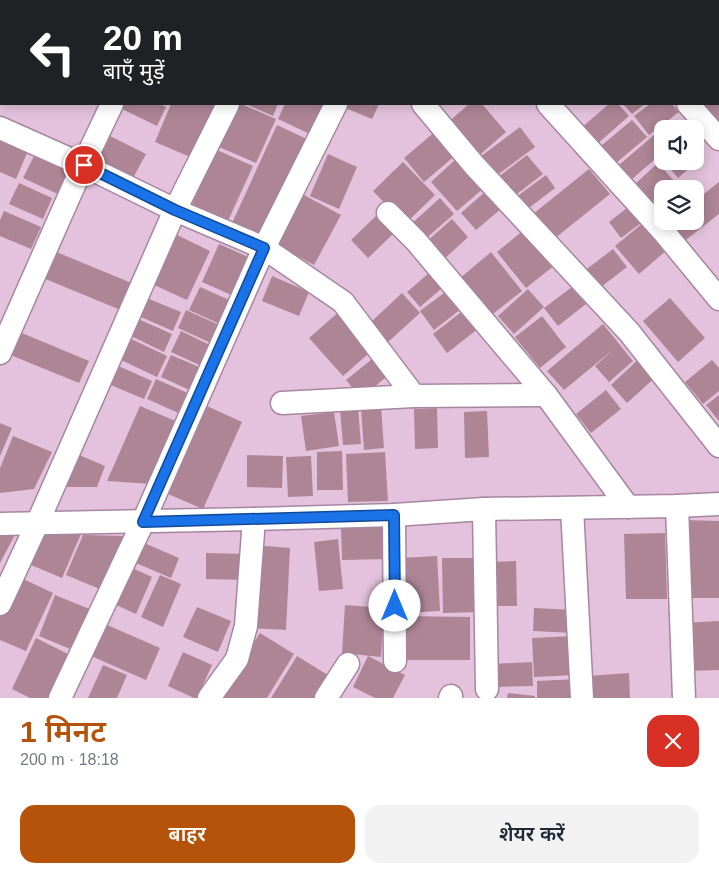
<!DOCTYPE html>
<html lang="hi">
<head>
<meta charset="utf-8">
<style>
  body { margin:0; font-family:Arial,"Noto Sans Devanagari",sans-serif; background:#f2f2f3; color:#1f2937; height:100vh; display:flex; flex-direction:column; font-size:19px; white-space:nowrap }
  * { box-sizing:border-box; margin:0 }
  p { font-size:16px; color:#747a83 }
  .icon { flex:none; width:28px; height:28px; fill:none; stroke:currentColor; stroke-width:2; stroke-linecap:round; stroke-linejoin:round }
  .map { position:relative; height:698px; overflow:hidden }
  .side { display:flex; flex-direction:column; background:#fff; flex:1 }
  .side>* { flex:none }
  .top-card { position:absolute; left:0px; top:0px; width:720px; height:105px; box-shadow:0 2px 12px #0003; background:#202124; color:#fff; overflow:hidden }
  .fabs { position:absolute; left:654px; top:120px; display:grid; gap:10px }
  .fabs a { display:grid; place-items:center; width:50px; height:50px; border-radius:10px; background:#fff; box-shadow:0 2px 12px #0003; font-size:25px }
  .pin { position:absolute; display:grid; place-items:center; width:42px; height:42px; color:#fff; margin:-21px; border:2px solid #fff; border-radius:50%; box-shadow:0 1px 5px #0007 }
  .me { position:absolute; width:55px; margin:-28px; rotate:0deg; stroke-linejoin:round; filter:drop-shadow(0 0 4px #0008) }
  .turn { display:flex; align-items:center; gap:18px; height:105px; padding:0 20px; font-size:22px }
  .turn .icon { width:65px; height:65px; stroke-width:2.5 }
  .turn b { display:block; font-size:35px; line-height:42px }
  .round { display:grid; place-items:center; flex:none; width:52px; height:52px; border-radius:15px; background:#f2f2f3 }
  .summary { display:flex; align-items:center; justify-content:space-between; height:85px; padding:0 20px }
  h1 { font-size:30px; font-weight:600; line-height:38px; color:#b45309 }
  .action { display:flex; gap:10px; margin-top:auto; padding:10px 20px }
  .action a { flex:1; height:58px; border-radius:15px; background:#b45309; color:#fff; font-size:20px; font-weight:600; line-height:58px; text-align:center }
  .action a+a { background:#f2f2f3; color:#1f2937 }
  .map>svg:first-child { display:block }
  .building { fill:#ad8595 }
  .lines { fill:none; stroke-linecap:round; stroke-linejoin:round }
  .minor-casing { stroke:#a686a1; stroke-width:25 }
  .minor { stroke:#fff; stroke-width:22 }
  .route-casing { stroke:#114b97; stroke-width:12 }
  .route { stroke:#1a73e8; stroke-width:9 }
</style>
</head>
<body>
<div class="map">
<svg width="719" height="698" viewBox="0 0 719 698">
  <rect width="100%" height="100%" fill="#e4c2dd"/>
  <g class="building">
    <path d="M122 104H160L166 107 157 126 120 108Z"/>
    <path d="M171 104H219L195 159 155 142Z"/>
    <path d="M238 104H241L276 119 256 163 219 147Z"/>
    <path d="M246 104H278L273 116Z"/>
    <path d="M285 104H327L312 135 278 119Z"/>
    <path d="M345 104H379L372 119 343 107Z"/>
    <path d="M469 104H482L506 132 475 159 445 125Z"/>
    <path d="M609 104H618L629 116 596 145 581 128Z"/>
    <path d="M623 104H645L632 114Z"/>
    <path d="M650 104H672L679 112 649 135 634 116Z"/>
    <path d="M694 104H719V133Z"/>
    <path d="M632 120 647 137 616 163 601 146Z"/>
    <path d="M277 125 313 142 268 239 232 223Z"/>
    <path d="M520 127 535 147 496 176 480 157Z"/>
    <path d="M437 130 457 154 424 182 404 158Z"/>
    <path d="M654 135 662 146V153L631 180 619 165Z"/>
    <path d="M110 136 146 154 132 180 96 162Z"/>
    <path d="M0 141 27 153 16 179 0 172Z"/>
    <path d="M217 150 253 166 228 221 192 204Z"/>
    <path d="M695 151 701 158 678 178 664 161H695Z"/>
    <path d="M328 154 357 167 339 209 310 196Z"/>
    <path d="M527 155 543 174 513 197 497 178Z"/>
    <path d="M34 156 70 172 60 195 23 178Z"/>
    <path d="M457 158 484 188 457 211 431 182Z"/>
    <path d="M403 162 435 195 405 224 373 191Z"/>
    <path d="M658 163 675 182 667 189H662V193L650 204 634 185Z"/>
    <path d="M589 169 610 194 554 239 533 214Z"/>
    <path d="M546 175 555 188 525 211 515 198Z"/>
    <path d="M719 182V214L682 243 669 221H695V201Z"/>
    <path d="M19 183 52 198 43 219 9 204Z"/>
    <path d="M486 191 502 208 476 230 461 213Z"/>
    <path d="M304 195 341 215 314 265 277 245Z"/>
    <path d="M440 198 454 214 423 241 409 226Z"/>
    <path d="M632 204 645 220 621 238 609 222Z"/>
    <path d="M4 211 41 227 31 249 0 236V220Z"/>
    <path d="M376 216 393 234 368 258 351 240Z"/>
    <path d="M452 219 468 237 441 262 424 244Z"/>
    <path d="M644 222 667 250 639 274 615 246Z"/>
    <path d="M525 229 555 265 526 288 497 252Z"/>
    <path d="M175 234 210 251 187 300 152 284Z"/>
    <path d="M219 244 255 260 238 298 202 282Z"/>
    <path d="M613 249 627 267 597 290 583 272Z"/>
    <path d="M54 251 134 284 123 311 43 278Z"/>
    <path d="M491 252 522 291 489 317 459 279Z"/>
    <path d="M436 267 449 282 420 307 407 292Z"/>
    <path d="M272 276 309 292 299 316 262 301Z"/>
    <path d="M200 287 234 302 224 326 189 310Z"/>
    <path d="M452 287 466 305 434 330 420 311Z"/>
    <path d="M572 287 586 304 558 326 544 308Z"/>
    <path d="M528 289 544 307 514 334 498 316Z"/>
    <path d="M402 293 420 313 388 342 371 322Z"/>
    <path d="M670 298 705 338 678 362 643 321Z"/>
    <path d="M149 299 181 312 173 331 141 317Z"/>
    <path d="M469 306 483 325 447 353 433 334Z"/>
    <path d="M186 310 219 325 211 343 178 328Z"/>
    <path d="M341 310 375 348 343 376 309 338Z"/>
    <path d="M542 316 566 347 540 368 515 337Z"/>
    <path d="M136 318 172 334 164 352 129 335Z"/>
    <path d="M603 324 633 361 609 382 595 366 615 348 564 390 547 371Z"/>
    <path d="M17 331 89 361 79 383 8 354Z"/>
    <path d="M181 331 216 348 206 368 171 352Z"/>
    <path d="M127 337 167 356 157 377 117 358Z"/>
    <path d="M171 355 206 370 196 393 161 377Z"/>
    <path d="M376 356 391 373 361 398 346 380Z"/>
    <path d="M642 356 659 374 627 403 611 385Z"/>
    <path d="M712 360 719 368V391L703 404 685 382Z"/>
    <path d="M114 364 152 381 144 399 106 383Z"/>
    <path d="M156 379 192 395 183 415 147 399Z"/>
    <path d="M606 390 621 409 591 433 576 414Z"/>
    <path d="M719 395V421L706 405Z"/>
    <path d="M140 406 178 422 152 484 107 481Z"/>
    <path d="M207 406 242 422 203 509 168 494Z"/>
    <path d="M381 407 384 448 364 450 361 409Z"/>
    <path d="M358 408 361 444 343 445 340 409Z"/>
    <path d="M437 408 438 448 415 449 414 409Z"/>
    <path d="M487 411 489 457 465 458 464 412Z"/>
    <path d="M334 412 339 446 306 451 301 416Z"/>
    <path d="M0 423 12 428 0 456Z"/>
    <path d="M13 436 52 452 34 489 0 493V468Z"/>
    <path d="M342 451 343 490H317V452Z"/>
    <path d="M385 452 388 501 348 502 346 454Z"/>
    <path d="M77 454 105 466 97 487H63Z"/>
    <path d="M247 455 283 456 282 488 247 487Z"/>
    <path d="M311 456 313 496 288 497 286 457Z"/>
    <path d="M683 520 719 521V598H683Z"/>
    <path d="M389 526 390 559 342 560 341 527Z"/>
    <path d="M0 532 16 533 0 563Z"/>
    <path d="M38 532 81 534 62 578 24 562Z"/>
    <path d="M665 533 667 599H626L624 534Z"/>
    <path d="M83 535 124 536 102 590 66 575Z"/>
    <path d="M338 539 343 589 319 591 314 542Z"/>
    <path d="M144 543 179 558 171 578 136 563Z"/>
    <path d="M254 545 290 548 286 630 250 628Z"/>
    <path d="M206 553 246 554V580L206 579Z"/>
    <path d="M437 556 440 611 403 613 400 558Z"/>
    <path d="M442 558H479L480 612 443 613Z"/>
    <path d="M516 561 517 606H492L491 562Z"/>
    <path d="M130 567 152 577 136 614 114 604Z"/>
    <path d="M160 575 181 584 163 627 141 617Z"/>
    <path d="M17 576 53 593 26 651 0 640V612Z"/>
    <path d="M55 595 92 610 75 651 39 636Z"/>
    <path d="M345 605 384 608 381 657 342 653Z"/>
    <path d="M197 607 231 621 218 652 183 637Z"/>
    <path d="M534 608 575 610 574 633 533 631Z"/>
    <path d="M403 616 470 617V660H403Z"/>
    <path d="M719 621V670L685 671 683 623Z"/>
    <path d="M105 624 160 648 146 680 91 656Z"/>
    <path d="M260 633 294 654 267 698H223L220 697Z"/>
    <path d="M573 636 575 675 534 677 532 638Z"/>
    <path d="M36 638 72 656 52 698H30L12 689Z"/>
    <path d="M183 652 212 665 197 698H194L168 686Z"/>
    <path d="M297 656 331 677 318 698H271Z"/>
    <path d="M368 656 405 675 393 698H375L353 687Z"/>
    <path d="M532 662 533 686 492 687V664Z"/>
    <path d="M103 665 127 675 117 698H88Z"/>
    <path d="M629 673 630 698H590L588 676Z"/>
    <path d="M578 679 579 698H537V681Z"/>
    <path d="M508 693 535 696V698H507Z"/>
  </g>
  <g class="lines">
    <defs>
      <g id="minor">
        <path d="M454 0 455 1"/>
        <path d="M596 0 597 1"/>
        <path d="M43 1 44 0"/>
        <path d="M279 1V0"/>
        <path d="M0 90 1 87"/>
        <path d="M423 104 474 165 629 332 719 446"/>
        <path d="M548 104 663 231 719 299"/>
        <path d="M688 104 719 139"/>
        <path d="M0 128 83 165 175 210 264 248 343 302 414 396"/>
        <path d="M388 213 416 241 546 395 628 507"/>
        <path d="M0 353 83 165 112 104"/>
        <path d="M282 403 414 396 546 395"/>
        <path d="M677 506 684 698"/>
        <path d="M572 508 582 698"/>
        <path d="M484 509 487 689"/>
        <path d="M394 515 395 661"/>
        <path d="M0 524 254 519 394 515 484 509 677 506 719 504"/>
        <path d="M0 604 37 524 175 210 228 104"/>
        <path d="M60 698 143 522 264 248 336 104"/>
        <path d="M209 698 237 659 246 626 254 519"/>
        <path d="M326 698 348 664"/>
        <path d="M450 698 451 696"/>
      </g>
    </defs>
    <use href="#minor" class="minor-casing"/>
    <use href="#minor" class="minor"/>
  </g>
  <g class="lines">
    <defs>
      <path id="route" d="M84 165 175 210 264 248 143 522 394 515 395 606"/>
    </defs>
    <use href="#route" class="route-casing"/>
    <use href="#route" class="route"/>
  </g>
</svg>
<div class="fabs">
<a><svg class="icon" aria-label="sound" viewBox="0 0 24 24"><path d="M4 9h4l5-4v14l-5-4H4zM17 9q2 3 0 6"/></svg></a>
<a><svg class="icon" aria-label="layers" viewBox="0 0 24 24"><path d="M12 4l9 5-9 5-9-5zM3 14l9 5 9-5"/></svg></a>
</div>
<div class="pin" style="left:84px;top:165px;background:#d93025"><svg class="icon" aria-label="arrive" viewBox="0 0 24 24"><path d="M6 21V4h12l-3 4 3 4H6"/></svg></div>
<svg class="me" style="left:395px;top:606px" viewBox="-20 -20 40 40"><circle r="19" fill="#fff"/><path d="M0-13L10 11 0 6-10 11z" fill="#1a73e8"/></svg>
<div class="top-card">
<div class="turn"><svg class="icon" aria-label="left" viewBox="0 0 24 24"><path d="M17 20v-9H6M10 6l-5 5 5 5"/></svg><div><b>20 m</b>बाएँ मुड़ें</div></div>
</div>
</div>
<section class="side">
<div class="summary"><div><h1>1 मिनट</h1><p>200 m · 18:18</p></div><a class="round" style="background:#d93025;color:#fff"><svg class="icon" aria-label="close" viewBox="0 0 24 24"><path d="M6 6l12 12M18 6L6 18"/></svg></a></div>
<div class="action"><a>बाहर</a><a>शेयर करें</a></div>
</section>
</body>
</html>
